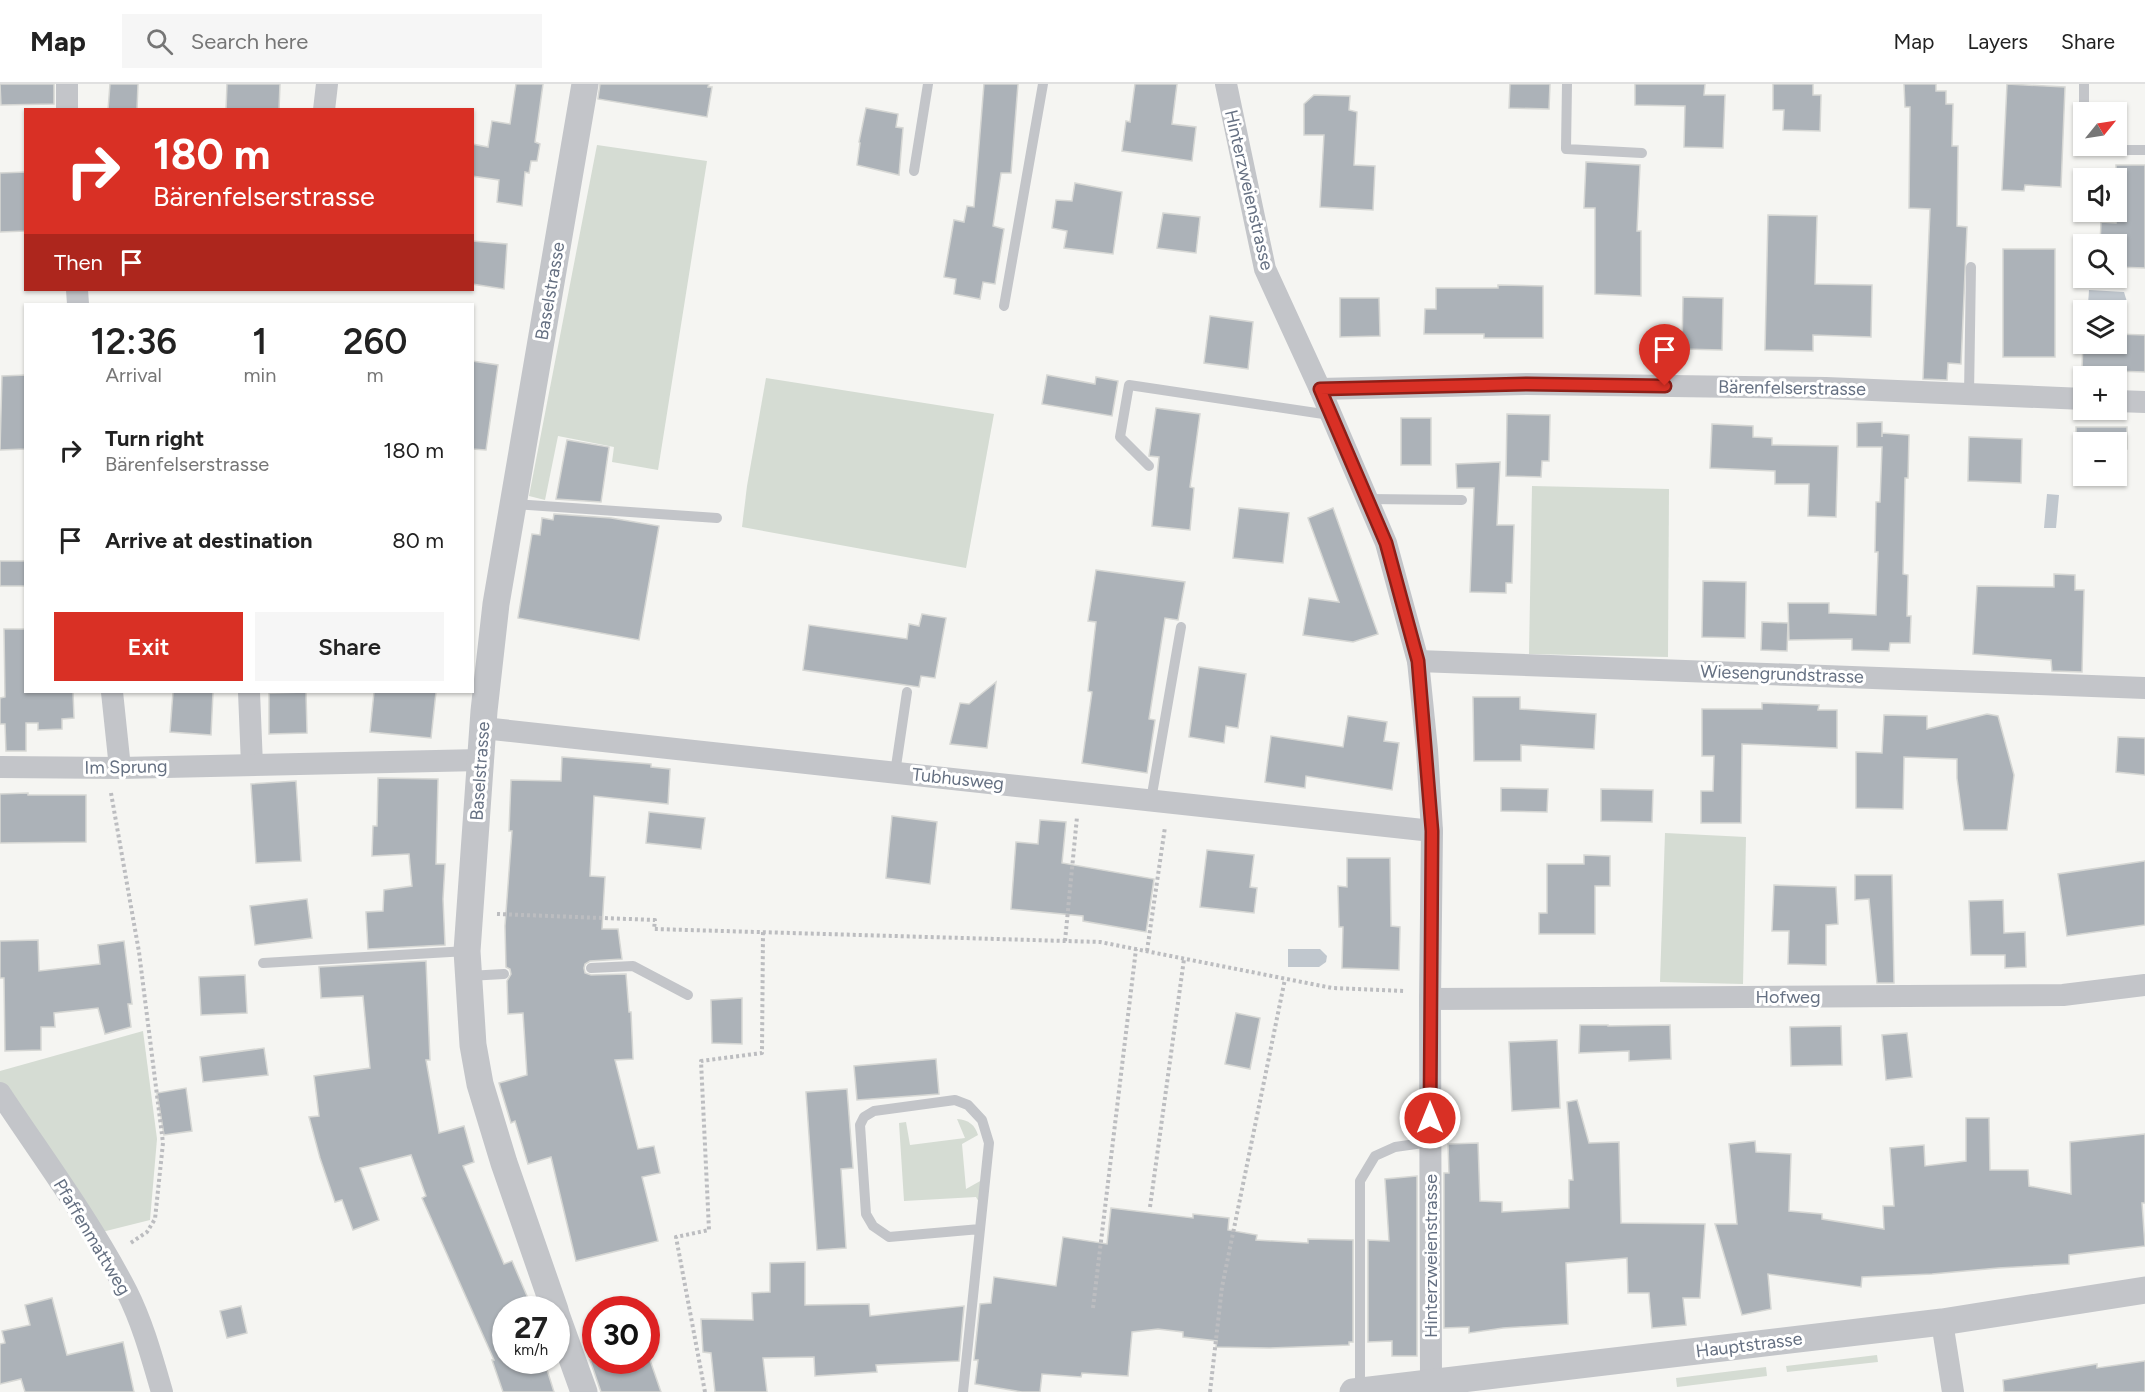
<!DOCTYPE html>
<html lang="en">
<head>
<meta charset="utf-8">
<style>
  body { margin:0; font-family:Figtree,sans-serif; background:#f6f6f6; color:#222; height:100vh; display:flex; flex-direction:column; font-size:22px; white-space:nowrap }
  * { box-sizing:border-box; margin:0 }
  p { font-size:20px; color:#767676 }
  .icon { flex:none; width:33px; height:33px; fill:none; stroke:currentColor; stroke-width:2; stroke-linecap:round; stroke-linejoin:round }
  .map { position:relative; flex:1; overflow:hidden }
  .details { position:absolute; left:24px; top:219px; width:450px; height:390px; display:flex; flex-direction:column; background:#fff; border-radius:0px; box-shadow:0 2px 4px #0004 }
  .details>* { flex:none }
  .guide { position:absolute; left:24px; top:24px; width:450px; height:183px; border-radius:0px; box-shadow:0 2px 4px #0004; background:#d93025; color:#fff; overflow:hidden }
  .needle { width:39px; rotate:60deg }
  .buttons { position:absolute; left:2073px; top:18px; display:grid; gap:12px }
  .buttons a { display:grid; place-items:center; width:54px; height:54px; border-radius:0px; background:#fff; box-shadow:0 2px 4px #0004; font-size:30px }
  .speed { position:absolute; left:492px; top:1212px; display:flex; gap:12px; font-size:30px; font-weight:700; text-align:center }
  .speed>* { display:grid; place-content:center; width:78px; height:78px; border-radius:50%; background:#fff; box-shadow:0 2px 4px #0004; line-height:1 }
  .speed small { font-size:15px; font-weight:400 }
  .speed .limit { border:9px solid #d22; background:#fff; color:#111 }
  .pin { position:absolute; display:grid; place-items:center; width:51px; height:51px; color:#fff; margin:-62px -26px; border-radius:50% 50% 50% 0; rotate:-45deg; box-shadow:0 0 6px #0007 }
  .pin .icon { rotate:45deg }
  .me { position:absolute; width:66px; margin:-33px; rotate:0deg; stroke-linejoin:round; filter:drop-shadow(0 0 4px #0008) }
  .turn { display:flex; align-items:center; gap:21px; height:126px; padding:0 30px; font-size:27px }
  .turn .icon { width:78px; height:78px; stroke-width:2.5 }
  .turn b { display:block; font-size:42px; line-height:51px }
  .then { display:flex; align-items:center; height:57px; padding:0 30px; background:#0003; gap:12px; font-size:22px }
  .eta { display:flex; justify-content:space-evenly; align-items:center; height:102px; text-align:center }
  .eta b { font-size:36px; font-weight:600; line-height:42px }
  .action { display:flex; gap:12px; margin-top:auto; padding:12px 30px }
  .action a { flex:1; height:69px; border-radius:0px; background:#d93025; color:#fff; font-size:24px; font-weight:600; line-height:69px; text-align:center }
  .action a+a { background:#f6f6f6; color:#222 }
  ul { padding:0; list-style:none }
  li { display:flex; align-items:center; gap:18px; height:90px; padding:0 30px }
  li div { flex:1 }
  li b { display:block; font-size:22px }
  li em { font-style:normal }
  header { display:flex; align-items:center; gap:36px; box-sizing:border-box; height:84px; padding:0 30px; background:#fff; border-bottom:2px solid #e0e0e0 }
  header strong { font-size:28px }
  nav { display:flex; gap:33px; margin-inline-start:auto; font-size:21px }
  .search { width:420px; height:54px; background:#f6f6f6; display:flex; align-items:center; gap:15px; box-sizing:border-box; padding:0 21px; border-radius:0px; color:#767676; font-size:22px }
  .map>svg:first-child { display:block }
  .green { fill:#d5dcd3 }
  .water { fill:#c0c7ce }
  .building { fill:#acb2b8; stroke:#d6d7d4; stroke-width:1.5 }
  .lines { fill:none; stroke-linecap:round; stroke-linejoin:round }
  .path { stroke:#bcbdc0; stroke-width:4; stroke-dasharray:3 3; stroke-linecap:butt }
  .service { stroke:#c3c5c9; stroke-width:10 }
  .minor { stroke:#c3c5c9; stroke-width:22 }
  .tertiary { stroke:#c3c5c9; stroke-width:27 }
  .route-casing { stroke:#8d1f18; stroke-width:15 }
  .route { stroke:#d93025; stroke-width:10 }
  .labels { text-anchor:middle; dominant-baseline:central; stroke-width:6; stroke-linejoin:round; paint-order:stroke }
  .street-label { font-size:18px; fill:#657082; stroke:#fff }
</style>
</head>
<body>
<header>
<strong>Map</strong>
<div class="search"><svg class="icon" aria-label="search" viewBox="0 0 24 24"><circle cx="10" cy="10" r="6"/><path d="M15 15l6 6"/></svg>Search here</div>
<nav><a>Map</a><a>Layers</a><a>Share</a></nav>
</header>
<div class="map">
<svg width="2145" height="1308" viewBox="0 0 2145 1308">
  <rect width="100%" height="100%" fill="#f5f5f2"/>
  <g class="green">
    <path d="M597 61 707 77 658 386 612 378 614 363 558 352 545 416 529 412Z"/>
    <path d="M766 294 994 330 966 484 742 443 747 402Z"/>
    <path d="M1532 402 1669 405 1668 573 1529 570Z"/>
    <path d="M1665 749 1746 753 1743 900 1660 898Z"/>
    <path d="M143 947 157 1055 150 1136 94 1150 0 1009V987Z"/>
    <path d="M957 1035C969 1036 975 1041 978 1051L962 1060 966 1105 982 1096 980 1120 976 1113 904 1117 899 1039 906 1038 910 1061 965 1054Z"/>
    <path d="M1877 1271 1878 1278 1787 1288 1786 1282Z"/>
    <path d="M1766 1283 1767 1292 1677 1303 1676 1294Z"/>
  </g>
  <g class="water">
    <path d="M2089 206 2124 208 2127 218 2122 221H2088Z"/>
    <path d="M2047 410 2059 411 2056 444H2044Z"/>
    <path d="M1288 865H1320L1327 872 1326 878 1319 883H1288Z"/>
  </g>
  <g class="building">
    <path d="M0 0H54V20L1 21Z"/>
    <path d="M110 0H138L137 26H108Z"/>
    <path d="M227 0H280L279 26H226Z"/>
    <path d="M516 0H543L535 58 540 60 537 77H531L529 89 525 88 522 122 497 118 499 96 472 92V60L488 63 492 37 510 40Z"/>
    <path d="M600 0H709L708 3H712L707 33 598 15Z"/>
    <path d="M984 0H1018L1011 89H1001L993 142 1004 145 997 187 995 200 983 198 980 215 954 210 956 195 944 193 954 136 964 138 967 122 974 123Z"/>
    <path d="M1135 0H1177L1172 40 1196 43 1192 77 1122 67 1126 37 1130 38Z"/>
    <path d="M1510 0H1550L1549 25 1509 24Z"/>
    <path d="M1635 0H1705L1704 11H1725L1723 64 1684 63 1685 22 1635 21Z"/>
    <path d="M1773 0H1813V11H1821L1820 47 1783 46 1784 26H1773Z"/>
    <path d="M1904 0H1936V7H1946V20H1953L1952 62H1958L1957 142 1967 143 1961 280 1948 279 1947 296 1923 295 1930 125 1909 124 1910 23H1905Z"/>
    <path d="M2007 0 2065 3 2061 103 2025 101 2024 107 2002 106Z"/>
    <path d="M1314 11 1350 12 1349 26 1357 28 1354 81 1375 82 1373 126 1320 123 1324 51H1304V20Z"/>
    <path d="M866 24 898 30 896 43 903 44 899 91 857 81 860 59 859 58Z"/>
    <path d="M1586 78 1640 81 1637 147H1641V212L1595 210V124H1584Z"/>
    <path d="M2116 81H2145V184L2116 183V160H2100L2101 138 2116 139Z"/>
    <path d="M26 88V147L0 148V89Z"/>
    <path d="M1075 99 1122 108 1113 170 1064 164 1067 147 1052 144 1056 116 1072 117Z"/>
    <path d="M1163 129 1200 133 1196 169 1157 164Z"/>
    <path d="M1768 131 1817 132 1815 200 1872 201 1871 253 1813 251V267L1765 266Z"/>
    <path d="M472 157 507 160 504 205 472 200Z"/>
    <rect x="2003" y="165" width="52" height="108"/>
    <path d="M1498 201 1543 202V254H1484V250H1424L1425 225H1436V204H1498Z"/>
    <path d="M1683 213 1723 214 1722 266 1682 265Z"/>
    <path d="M1340 214H1379L1380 252 1340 253Z"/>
    <path d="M1210 232 1253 238 1248 285 1204 279Z"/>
    <path d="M2116 250 2145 251V288L2082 286 2083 256 2084 260H2116Z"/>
    <path d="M472 277 498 281 486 366 472 365Z"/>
    <path d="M26 291V365L0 366 2 292Z"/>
    <path d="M1047 291 1095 300 1096 293 1118 297 1112 332 1042 320Z"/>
    <path d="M1156 324 1200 330 1190 403 1194 404 1190 446 1152 442 1159 373 1149 372Z"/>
    <path d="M1507 330 1550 331 1549 377H1542L1541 393 1506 392Z"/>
    <rect x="1401" y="334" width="30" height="47"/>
    <path d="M1882 338V353V349L1909 351 1908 394H1905L1903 490 1908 491 1907 532H1911L1910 559H1890L1889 567 1852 566V555L1789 556 1788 519H1829V529L1876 531 1878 468H1875L1876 418H1880L1882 363H1857V339Z"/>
    <path d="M1712 340 1753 342V353L1772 354V361L1838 362 1836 433 1808 432 1809 400H1775V387L1710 384Z"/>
    <path d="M2076 343H2127V365H2116V358H2084V365H2076Z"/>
    <path d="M1969 353 2022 355 2021 399 1968 397Z"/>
    <path d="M567 356 609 363 601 418 556 415Z"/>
    <path d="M1500 378 1497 441H1514L1512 499H1506V509L1470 508 1474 404H1457L1456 380Z"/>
    <path d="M1239 424 1289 429 1283 479 1233 474Z"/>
    <path d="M1333 424 1378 550 1353 558 1303 551 1309 514 1339 518 1308 434Z"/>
    <path d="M554 430 611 434 659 442 639 556 518 534 532 450 540 451 542 434 553 436Z"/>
    <rect x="0" y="477" width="26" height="25"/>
    <path d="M1096 486 1185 498 1178 536 1165 534 1149 635 1155 636 1147 689 1082 679 1092 608 1088 607 1096 538 1088 537Z"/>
    <path d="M2054 490 2075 491V506H2084L2082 588 2052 587 2051 576 1973 570 1977 502 2054 503Z"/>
    <path d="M1703 497 1746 498 1745 554 1702 553Z"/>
    <path d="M922 530 946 534 935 594 921 592 919 603 803 586 809 541 907 555 909 540 919 542Z"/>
    <path d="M1762 538 1788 539 1787 567 1761 566Z"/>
    <path d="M4 545H26V608H73L74 634 62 635V645L38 646V639H26V667H6L5 640H0V614L5 613Z"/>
    <path d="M1199 583 1246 590 1238 644 1226 642 1224 659 1189 653Z"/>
    <path d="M996 598 987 664 950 660 960 619 969 620Z"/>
    <path d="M173 608H213L211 651 170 648Z"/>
    <path d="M306 608 307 649 269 650V609Z"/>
    <path d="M374 608H436L431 654 370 648Z"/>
    <path d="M1473 613H1520V625L1596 630 1594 665 1521 661V677H1474Z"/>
    <path d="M1762 619 1819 621 1818 626H1837V664L1742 660 1741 739H1701V707H1713L1714 672H1702V625H1762Z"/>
    <path d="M1987 630 1998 632 2014 691 2007 746H1964L1957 694V675L1904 673 1903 725 1856 724V668L1882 669 1884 631 1927 632V645Z"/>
    <path d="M1348 632 1387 638 1384 657 1399 659 1392 706 1306 692 1305 704 1265 698 1271 652 1343 663Z"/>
    <path d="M2118 653 2145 654V691L2116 688Z"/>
    <path d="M562 673 651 680V683L670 685 668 720 594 712 590 792 605 793 602 845H618L622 875 590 877 585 880 584 884 585 889 591 891 626 890 629 928H631L633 975 615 976 638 1065 654 1062 660 1089 642 1093 658 1157 576 1177 551 1073 528 1080 515 1037 511 1039 499 999 527 991 523 929 508 930 507 897 511 890 510 885 506 883 505 842 512 747H509L511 696 561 697Z"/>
    <path d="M378 694 438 695 436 780H445L443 815 445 861 368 865 366 828 383 827 384 806 412 802 409 770 372 772 373 742H377Z"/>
    <path d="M296 697 301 777 256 779 251 700Z"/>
    <path d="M1501 704 1548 705 1547 728 1501 727Z"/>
    <path d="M1601 705 1653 706 1652 738 1601 737Z"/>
    <path d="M28 709V711H86V758L0 759V710Z"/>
    <path d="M649 728 705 734 701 765 646 759Z"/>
    <path d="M892 732 937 738 930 800 886 794Z"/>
    <path d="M1040 736 1066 738 1062 779 1154 795 1146 848 1083 837V832L1011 825 1016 758 1038 760Z"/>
    <path d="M1207 766 1254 771 1250 803 1257 804 1254 829 1200 823Z"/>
    <path d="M1584 771 1610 772V802H1595V850H1539V829H1547V780H1584Z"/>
    <path d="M1347 774H1390L1391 842 1400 843 1399 886 1342 884 1343 843H1339L1338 802 1347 803Z"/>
    <path d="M2145 777V841L2067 852 2058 790Z"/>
    <path d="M1855 791H1892L1894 899H1877L1869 815 1855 816Z"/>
    <path d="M1774 801 1836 803 1838 840 1826 841V881L1788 880 1789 847H1772Z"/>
    <path d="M307 815 312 854 255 861 250 822Z"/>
    <path d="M2003 816 2004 849 2025 848 2026 883 2005 884V871H1971L1969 817Z"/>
    <path d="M38 856 39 887 100 880 98 861 124 857 132 920H128L131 943 105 950 98 924 54 929 55 943H41V966L5 967 4 894H0V857Z"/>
    <path d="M426 877 430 976H426L439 1049 464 1042 474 1078 463 1082 504 1180 512 1177 533 1226H506V1276H544L554 1308H503L492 1276H494L422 1114 426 1112 411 1071 360 1084 379 1136 353 1146 342 1116 335 1118 320 1074 309 1033 319 1032 314 992 370 984 363 912 321 914 319 883Z"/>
    <path d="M245 891 247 929 201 931 199 893Z"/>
    <path d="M742 914V960L712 959 711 916Z"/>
    <path d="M1236 929 1260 934 1250 985 1225 980Z"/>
    <path d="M1580 941H1608V942L1670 941 1671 975 1629 977V967L1579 969Z"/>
    <path d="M1841 942 1842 981 1791 982 1790 943Z"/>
    <path d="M1907 949 1912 993 1886 996 1882 951Z"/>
    <path d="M1557 956 1560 1024 1512 1027 1509 958Z"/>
    <path d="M264 964 268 991 203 998 200 973Z"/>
    <path d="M936 975 939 1010 857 1016 854 982Z"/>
    <path d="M186 1004 192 1047 164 1051 157 1009Z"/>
    <path d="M847 1005 853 1084 841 1085 846 1164 817 1166 806 1008Z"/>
    <path d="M1577 1016 1589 1059 1619 1058 1621 1139 1705 1140 1700 1214H1683L1686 1241 1652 1244 1649 1209H1628L1627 1174 1566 1179 1568 1240 1503 1244 1469 1249V1243L1444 1244V1089H1449L1448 1060 1478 1059 1480 1117 1502 1118V1128L1569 1124V1096H1573L1567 1018Z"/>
    <path d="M1966 1034H1989L1990 1086H2028L2029 1102 2071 1110 2070 1058 2145 1050V1119H2142L2145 1162 2069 1171V1180L1998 1184 1932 1190 1862 1193 1861 1203 1768 1190 1771 1225 1742 1231 1715 1140H1737L1729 1060 1755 1057 1756 1068 1791 1070 1789 1127 1822 1130V1135L1884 1145 1883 1122H1894L1890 1064 1924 1061 1925 1082 1966 1077Z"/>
    <path d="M1417 1092V1272H1392V1257L1368 1258V1156L1389 1157 1385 1095Z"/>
    <path d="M1111 1124 1193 1134V1130L1229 1134 1228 1146 1257 1151 1256 1156 1308 1159V1155L1353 1156V1258H1349V1261L1269 1264 1216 1263 1217 1257 1183 1253V1248L1158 1245 1132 1248 1128 1292 1082 1289 1081 1293 1042 1290 1040 1308H1022L975 1300 978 1276H974L980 1220 991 1219 994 1193 1056 1202 1063 1153 1107 1160Z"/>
    <path d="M805 1178V1221L869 1220 870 1232 964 1222 959 1277 876 1281 877 1288 815 1292 814 1273 763 1274 767 1308H715L711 1269 703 1268 701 1235 753 1236 752 1209 770 1208V1179Z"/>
    <path d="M52 1214 67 1271 123 1258 134 1308H25L21 1295 0 1300V1260L5 1259 2 1247 30 1241 25 1221Z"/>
    <path d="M241 1222 247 1249 227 1254 220 1227Z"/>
    <path d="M590 1276H650L661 1308H601Z"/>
    <path d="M2145 1277V1308H2004L2003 1296 2097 1280V1284Z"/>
  </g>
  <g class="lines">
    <g class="path">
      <path d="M111 709 139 868 163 1059 155 1135 147 1148 129 1160"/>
      <path d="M497 830 655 836 654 845 1100 858 1332 904 1406 907"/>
      <path d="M1065 857 1077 733"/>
      <path d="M1147 867 1165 743"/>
      <path d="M1150 1123 1184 875"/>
      <path d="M1093 1224 1136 865"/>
      <path d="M705 1308 676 1153 709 1146 701 977 762 969 763 848"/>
      <path d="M1210 1308 1222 1203 1285 895"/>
    </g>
    <g class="service">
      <path d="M1567 0 1566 65 1642 69"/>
      <path d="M2084 28V0"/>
      <path d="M2084 40 2083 66H2145"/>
      <path d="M914 87 928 0"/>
      <path d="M1004 222 1043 0"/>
      <path d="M1969 310 1971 183"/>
      <path d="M1149 382 1120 353 1129 301 1330 331"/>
      <path d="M1367 415 1462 416"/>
      <path d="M514 420 717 434"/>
      <path d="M895 689 907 608"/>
      <path d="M1151 716 1181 543"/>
      <path d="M263 879 467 867"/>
      <path d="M591 884 633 882 688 911"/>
      <path d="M468 892 504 890"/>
      <path d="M1360 1307V1097L1375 1072 1395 1063 1430 1058"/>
      <path d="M963 1308 989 1059 982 1036 968 1021 955 1016 874 1027 864 1033 860 1041 866 1130 873 1142 889 1153 980 1145"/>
    </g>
    <g class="minor">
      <path d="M67 0V26"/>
      <path d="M1226 0 1265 185 1320 305 1386 459 1418 577 1427 666 1432 747 1430 915 1431 1299 1433 1308"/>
      <path d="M324 26 327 0"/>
      <path d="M77 206 78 220"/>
      <path d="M1320 305 1527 300 1826 304 2084 315"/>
      <path d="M2116 317 2145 318"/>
      <path d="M1418 577 2145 604"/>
      <path d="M112 608 120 684"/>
      <path d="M249 608 252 681"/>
      <path d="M483 644 1432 747"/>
      <path d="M0 683 120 684 481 676"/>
      <path d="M1430 915 2063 911 2145 901"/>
      <path d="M0 1009C43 1074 91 1138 127 1208 143 1240 152 1274 162 1308"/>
      <path d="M1942 1238 1953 1308"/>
    </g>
    <g class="tertiary">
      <path d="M555 1226 504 1079 480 1000 473 961 467 867 484 627 496 520 585 0"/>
      <path d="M556 1230 584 1308"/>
      <path d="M1353 1308 1942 1238 2145 1206"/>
    </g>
  </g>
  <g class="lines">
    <defs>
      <path id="route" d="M1430 1034 1432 747 1418 577 1386 459 1320 305 1527 300 1665 302"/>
    </defs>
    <use href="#route" class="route-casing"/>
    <use href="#route" class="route"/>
  </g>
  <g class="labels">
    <g class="street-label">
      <text transform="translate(1249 106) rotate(77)">Hinterzweienstrasse</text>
      <text transform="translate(550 207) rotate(-80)">Baselstrasse</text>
      <text transform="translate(1792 304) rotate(1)">Bärenfelserstrasse</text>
      <text transform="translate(1782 590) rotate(2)">Wiesengrundstrasse</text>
      <text transform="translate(126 683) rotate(-1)">Im Sprung</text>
      <text transform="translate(480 687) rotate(-86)">Baselstrasse</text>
      <text transform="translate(958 695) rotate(6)">Tubhusweg</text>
      <text x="1788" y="913">Hofweg</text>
      <text transform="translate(92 1153) rotate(59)">Pfaffenmattweg</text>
      <text transform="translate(1431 1172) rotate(-90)">Hinterzweienstrasse</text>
      <text transform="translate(1749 1261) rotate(-7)">Hauptstrasse</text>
    </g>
  </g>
</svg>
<div class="buttons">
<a><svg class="needle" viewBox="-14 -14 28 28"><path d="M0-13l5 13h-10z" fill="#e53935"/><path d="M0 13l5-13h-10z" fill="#767676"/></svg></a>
<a><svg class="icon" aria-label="sound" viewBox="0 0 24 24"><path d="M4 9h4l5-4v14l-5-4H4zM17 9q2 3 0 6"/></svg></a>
<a><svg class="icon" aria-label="search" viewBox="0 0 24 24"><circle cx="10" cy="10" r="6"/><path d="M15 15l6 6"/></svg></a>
<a><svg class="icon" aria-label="layers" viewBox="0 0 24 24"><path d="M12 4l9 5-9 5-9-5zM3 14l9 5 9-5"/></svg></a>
<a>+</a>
<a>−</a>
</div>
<div class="speed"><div>27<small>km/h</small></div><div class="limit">30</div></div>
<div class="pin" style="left:1665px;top:302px;background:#d93025"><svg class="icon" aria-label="arrive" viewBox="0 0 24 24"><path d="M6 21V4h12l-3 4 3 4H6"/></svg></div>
<svg class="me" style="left:1430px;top:1034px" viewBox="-20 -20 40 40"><circle r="17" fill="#d93025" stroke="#fff" stroke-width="3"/><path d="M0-11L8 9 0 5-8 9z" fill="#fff"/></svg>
<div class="guide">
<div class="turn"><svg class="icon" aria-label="right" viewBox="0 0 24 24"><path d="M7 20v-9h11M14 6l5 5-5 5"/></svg><div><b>180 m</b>Bärenfelserstrasse</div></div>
<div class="then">Then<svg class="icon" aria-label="arrive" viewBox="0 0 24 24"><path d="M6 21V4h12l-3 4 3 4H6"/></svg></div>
</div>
<section class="details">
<div class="eta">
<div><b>12:36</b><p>Arrival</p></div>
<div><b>1</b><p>min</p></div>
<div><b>260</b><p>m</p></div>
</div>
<ul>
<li><svg class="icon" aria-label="right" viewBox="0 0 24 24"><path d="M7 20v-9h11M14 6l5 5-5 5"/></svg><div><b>Turn right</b><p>Bärenfelserstrasse</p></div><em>180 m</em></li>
<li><svg class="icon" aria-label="arrive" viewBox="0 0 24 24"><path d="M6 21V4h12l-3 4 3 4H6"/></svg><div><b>Arrive at destination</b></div><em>80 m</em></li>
</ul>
<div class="action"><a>Exit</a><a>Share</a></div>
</section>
</div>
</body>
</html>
